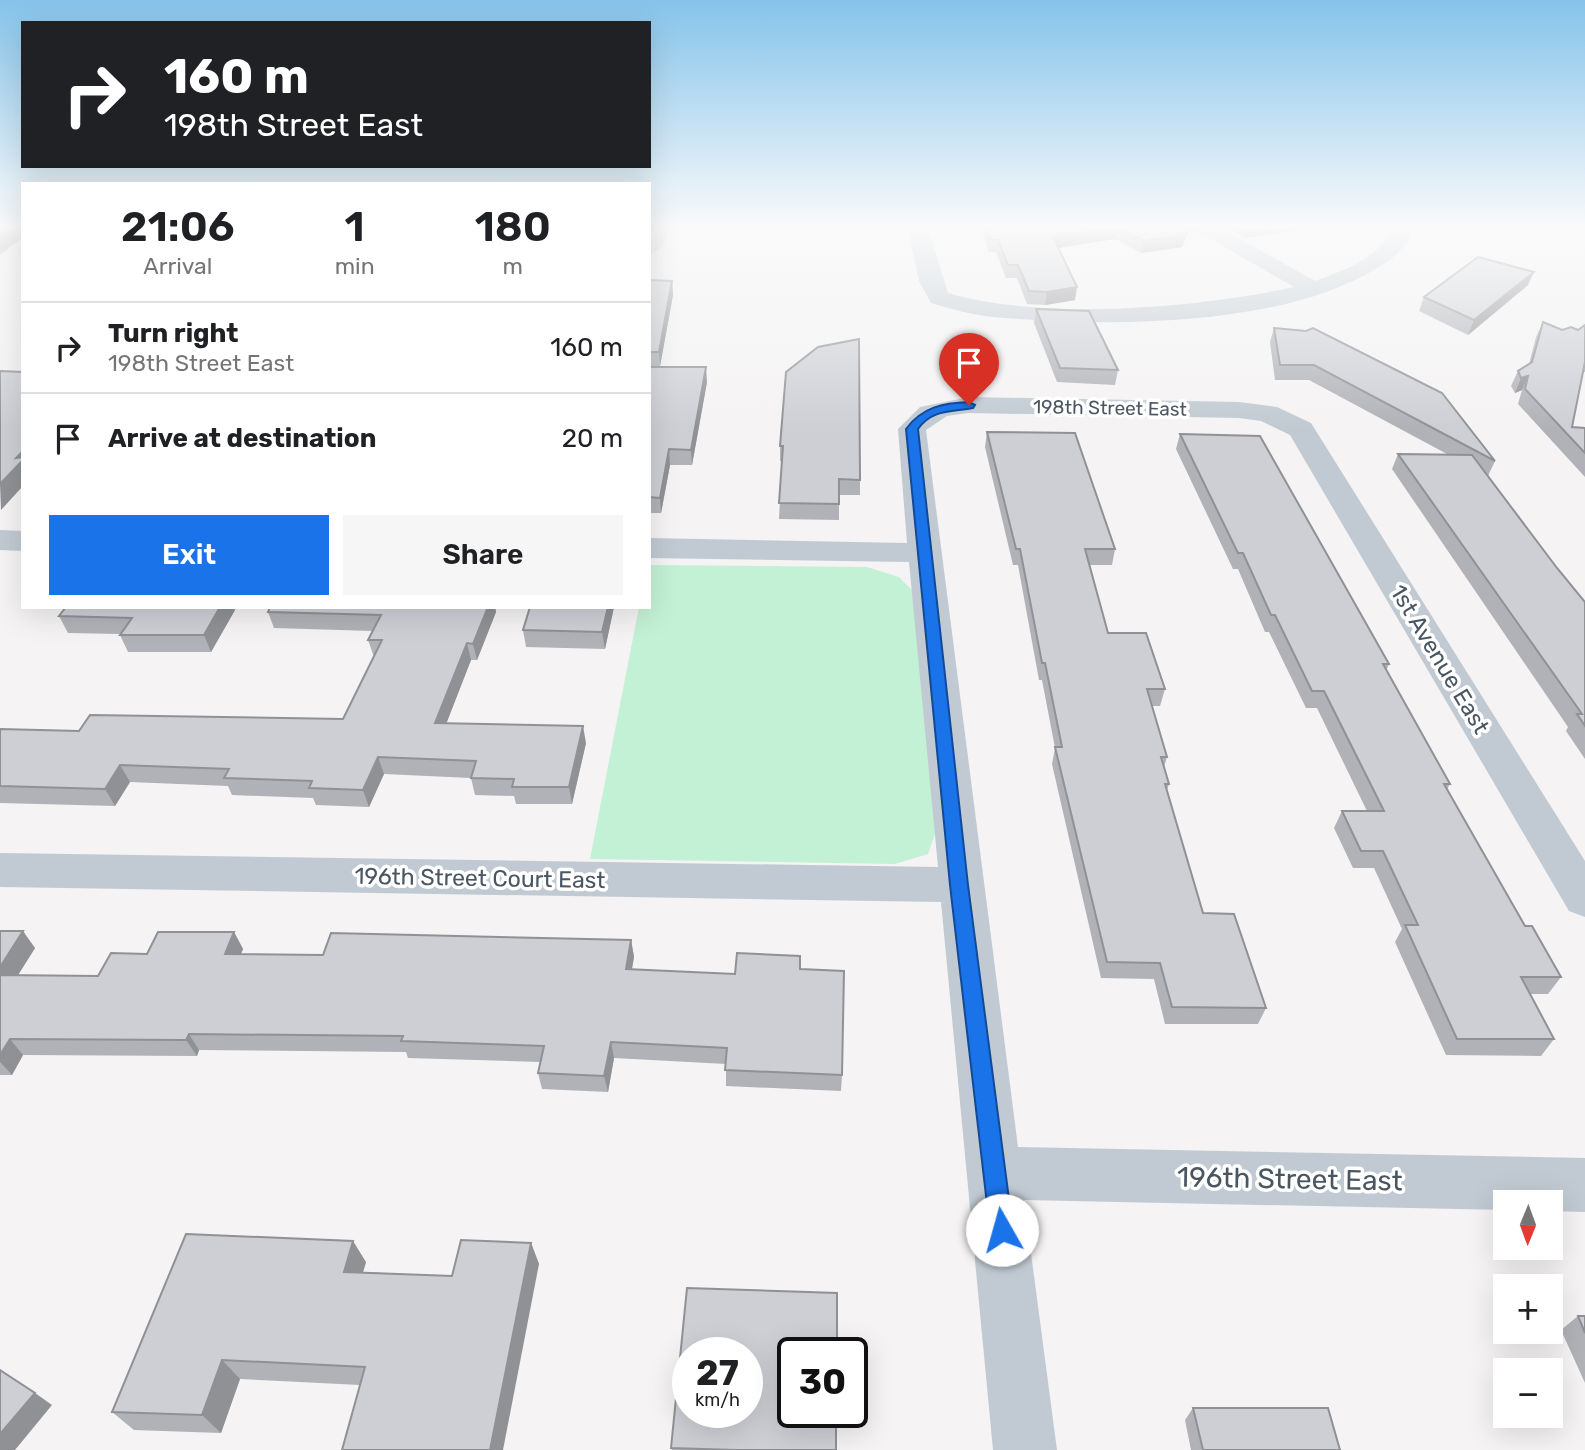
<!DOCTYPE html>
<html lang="en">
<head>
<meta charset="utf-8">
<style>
  body { margin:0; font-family:Rubik,sans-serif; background:#f6f6f6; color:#202124; height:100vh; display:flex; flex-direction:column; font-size:26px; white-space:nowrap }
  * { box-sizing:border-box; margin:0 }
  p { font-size:23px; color:#757577 }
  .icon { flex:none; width:38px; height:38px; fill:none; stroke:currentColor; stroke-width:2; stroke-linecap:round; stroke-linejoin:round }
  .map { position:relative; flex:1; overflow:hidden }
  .side { position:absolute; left:21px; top:182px; width:630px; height:427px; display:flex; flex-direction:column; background:#fff; border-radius:0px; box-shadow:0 7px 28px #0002 }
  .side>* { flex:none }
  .hud { position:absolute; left:21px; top:21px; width:630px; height:147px; border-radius:0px; box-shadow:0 7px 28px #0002; background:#202124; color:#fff; overflow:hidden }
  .needle { width:46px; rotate:181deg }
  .fabs { position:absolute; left:1493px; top:1190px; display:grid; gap:14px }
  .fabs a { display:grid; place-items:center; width:70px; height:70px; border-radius:0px; background:#fff; box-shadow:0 7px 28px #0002; font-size:35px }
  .speed { position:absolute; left:672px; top:1337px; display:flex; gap:14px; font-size:35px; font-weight:700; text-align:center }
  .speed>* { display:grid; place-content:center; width:91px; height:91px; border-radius:50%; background:#fff; box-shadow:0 7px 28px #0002; line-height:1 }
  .speed small { font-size:18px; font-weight:400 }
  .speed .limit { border:4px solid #111; border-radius:10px; background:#fff; color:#111 }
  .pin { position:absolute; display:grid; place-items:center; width:60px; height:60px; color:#fff; margin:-72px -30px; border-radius:50% 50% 50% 0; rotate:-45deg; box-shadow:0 0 7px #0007 }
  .pin .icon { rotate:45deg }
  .me { position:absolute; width:77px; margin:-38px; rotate:353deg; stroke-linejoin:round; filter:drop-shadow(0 0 5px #0008) }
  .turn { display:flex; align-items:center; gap:24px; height:147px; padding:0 28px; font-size:32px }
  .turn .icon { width:91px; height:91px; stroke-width:2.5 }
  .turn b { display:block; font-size:49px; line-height:60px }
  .eta { display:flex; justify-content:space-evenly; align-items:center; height:119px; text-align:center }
  .eta b { font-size:42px; font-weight:600; line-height:49px }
  .primary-button { display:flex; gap:14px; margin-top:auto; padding:14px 28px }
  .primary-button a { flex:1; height:80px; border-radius:0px; background:#1a73e8; color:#fff; font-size:28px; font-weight:600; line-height:80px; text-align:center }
  .primary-button a+a { background:#f6f6f6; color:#202124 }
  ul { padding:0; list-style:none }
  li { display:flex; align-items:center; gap:21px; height:91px; padding:0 28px; border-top:2px solid #e0e0e0 }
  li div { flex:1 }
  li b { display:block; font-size:26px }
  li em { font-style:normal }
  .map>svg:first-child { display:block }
  .green { fill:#c3f1d5 }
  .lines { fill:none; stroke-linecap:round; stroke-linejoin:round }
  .minor { fill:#c1cad2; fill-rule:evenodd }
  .wall { fill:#b0b2b7 }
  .shaded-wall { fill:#909195 }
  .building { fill:#cdcfd5; stroke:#909195; stroke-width:2; fill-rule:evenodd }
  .route { fill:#1a73e8; stroke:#114b97; stroke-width:2 }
  .labels { text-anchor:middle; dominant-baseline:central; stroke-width:7; stroke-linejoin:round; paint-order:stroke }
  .far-street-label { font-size:19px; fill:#4a5661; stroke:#fff }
  .street-label { font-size:23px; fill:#4a5661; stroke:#fff }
  .near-street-label { font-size:28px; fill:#4a5661; stroke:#fff }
</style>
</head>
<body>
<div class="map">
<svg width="1585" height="1450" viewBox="0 0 1585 1450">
  <rect width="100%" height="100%" fill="#f5f3f3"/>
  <path class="green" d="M649 565 867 567 899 577 918 596 937 828 928 854 895 864 590 859 639 607H649Z"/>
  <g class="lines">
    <g class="minor">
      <path d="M649 225H669C668 238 663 251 649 254Z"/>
      <path d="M907 225H927L948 293C1043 321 1196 308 1294 287L1193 229 1190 225H1215L1315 281C1342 271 1386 256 1392 225H1412C1410 246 1394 258 1377 268 1281 328 1104 327 993 317 972 315 951 309 931 303L919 281Z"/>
      <path d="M969 397 1239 402 1277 407 1311 423 1585 861V917L1569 911 1290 435 1261 421 1239 418 969 413 947 416 926 430 1018 1147 1585 1158V1212L1550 1211V1202H1505V1210L1024 1200 1057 1450H993L941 902 0 887V853L938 867 909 562 649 558V538L907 543 898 429 920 407Z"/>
      <path d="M0 530 23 531V551L0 550Z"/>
    </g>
  </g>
  <g class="wall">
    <path d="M980 225H1200L1197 235 1189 231 1182 247 1141 253 1115 239 1058 248 1075 300 1045 305 1027 304 1017 278H1006L996 252H989Z"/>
    <path d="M1220 225H1298L1296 231 1244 238Z"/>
    <path d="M649 280 672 281 673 295 660 366H649Z"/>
    <path d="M1528 285 1468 335 1419 311 1424 297Z"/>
    <path d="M1036 309 1118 370 1115 385 1057 382 1034 323Z"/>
    <path d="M1543 322 1562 330H1578L1585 325V372H1583L1572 427 1585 428V477L1518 404 1522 390 1515 393 1511 386 1518 371 1529 364 1536 337Z"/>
    <path d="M1274 328 1306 331 1495 461 1488 476 1557 568 1585 602V759L1566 731 1568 727 1392 469 1398 454H1447L1309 380H1275L1270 342Z"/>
    <path d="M649 367 707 382 692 465H670L661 513H649Z"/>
    <path d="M786 372 860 480V495H839V520L779 519 782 461H780V446Z"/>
    <path d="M987 432 1115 549 1112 565H1090L1108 633 1165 689 1160 706H1152L1167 757 1164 767 1169 784 1167 790 1203 913 1266 1008 1258 1024H1165L1154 979 1101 978 1052 764 1055 748 1042 680H1039L1018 565H1013L985 447Z"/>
    <path d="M1180 434 1389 664 1386 671 1450 784 1447 789 1525 926 1561 977 1548 994H1530L1554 1039 1541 1056 1446 1055 1395 942 1402 929 1374 868H1353L1334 828 1342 811H1367L1317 708H1306L1269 632H1265L1238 569H1233L1176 449Z"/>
    <path d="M66 607H234L235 610 211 652H128L120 635 121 634 68 633 59 616Z"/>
    <path d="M270 607H495L496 612 477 660H471L446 723 586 743 572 804H516L514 796 475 795 471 778 384 774 369 807 316 805 313 798 232 795 228 786 130 782 115 806 0 803V729L79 731 343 719 374 657 368 640 373 631 274 628 268 612Z"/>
    <path d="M614 607 605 649 526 647 523 630Z"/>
    <path d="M0 931 35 948 18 975 98 976 147 954 234 932 243 949 241 954 323 955 631 940 634 957 632 969 735 974 800 969 842 1075 841 1091 726 1086V1064L614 1058 608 1092 542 1089 538 1073 540 1062 408 1058 406 1052 199 1050 197 1056 23 1055 12 1075H0Z"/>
    <path d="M531 1243 539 1264 360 1385 240 1379 221 1433 134 1430 112 1412 366 1262 363 1272 452 1276Z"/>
    <path d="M1578 1316H1585V1383L1561 1330Z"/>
    <path d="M1193 1408 1340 1450H1191L1185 1420Z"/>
    <path d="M671 1448 836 1450H672Z"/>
  </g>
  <g class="shaded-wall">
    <path d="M14 225H23V237L0 255V235Z"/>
    <path d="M1191 225 1189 231 1182 247 1141 253 1144 241Z"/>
    <path d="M1258 225H1298L1296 231 1244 238 1247 226Z"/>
    <path d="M1117 227 1115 239 1051 249 1053 237Z"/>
    <path d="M1534 272 1528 285 1468 335 1474 320Z"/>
    <path d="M672 281 673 295 660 366 659 352Z"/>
    <path d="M1077 287 1075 300 1045 305 1047 292Z"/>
    <path d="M706 367 707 382 692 465 691 450Z"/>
    <path d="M1528 376 1522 390 1515 393 1521 378Z"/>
    <path d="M669 449 670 465 661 513 660 498Z"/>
    <path d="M23 451V486L1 510 0 484 16 458Z"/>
    <path d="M220 607H234L235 610 211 652 204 635Z"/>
    <path d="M488 607H495L496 612 477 660 473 644Z"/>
    <path d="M608 607H614L605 649 602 632Z"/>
    <path d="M467 643 471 660 440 740 435 723Z"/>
    <path d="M583 726 586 743 572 804 569 787Z"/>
    <path d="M378 757 384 774 369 807 363 790Z"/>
    <path d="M120 765 130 782 115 806 105 789Z"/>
    <path d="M23 931 35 948 8 991 0 981V967Z"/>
    <path d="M234 932 243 949 234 971 225 954Z"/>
    <path d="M631 940 634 957 629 985 626 969Z"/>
    <path d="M189 1034 199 1050 197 1056 186 1040Z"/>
    <path d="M10 1039 23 1055 12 1075 0 1062V1055Z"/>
    <path d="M611 1042 614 1058 608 1092 604 1076Z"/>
    <path d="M353 1241 366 1262 357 1292 344 1272Z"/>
    <path d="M531 1243 539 1264 503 1450H490Z"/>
    <path d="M222 1360 240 1379 221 1433 202 1415Z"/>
    <path d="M35 1393 52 1405 15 1450H0V1434Z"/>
  </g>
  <g class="building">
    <path d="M0 225H14L0 235Z"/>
    <path d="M985 225H1190L1185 235 1144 241 1117 227 1053 237 1077 287 1047 292 1029 291 1018 265H1008L998 240H990Z"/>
    <path d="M1478 257 1534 272 1474 320 1424 297Z"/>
    <path d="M649 280 672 281 659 352H649Z"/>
    <path d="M1036 309 1089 311 1118 370 1060 368Z"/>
    <path d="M1543 322 1562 330 1571 327 1578 330 1585 325V362L1572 427 1585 428V453L1525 389 1528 376 1521 378 1518 371 1532 362Z"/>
    <path d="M1274 328 1306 331 1313 328 1442 393 1495 461 1314 365H1280Z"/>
    <path d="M859 339 860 480 839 479V504L779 503 783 446H780L786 372 818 347Z"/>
    <path d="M649 367H706L691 450 669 449 660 498 649 497Z"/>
    <path d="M0 371 23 372V451L16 458 23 457V460L0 484Z"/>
    <path d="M987 432 1075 433 1115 549H1085L1108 633H1146L1165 689H1147L1167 757H1161L1169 784H1165L1203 913 1234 914 1266 1008 1172 1007 1160 963 1107 962 1055 747H1062L1045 663H1042L1020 549H1016Z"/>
    <path d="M1180 434 1260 436 1389 664H1383L1450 784H1444L1525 926H1532L1561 977H1521L1554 1039H1457L1405 925H1418L1383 851H1361L1342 811H1384L1324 691H1312L1275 615H1271L1243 553H1238Z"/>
    <path d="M1398 454 1472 455 1557 568 1585 602V726L1577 714H1582Z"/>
    <path d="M66 607H220L204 635H120L132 618 59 616Z"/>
    <path d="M270 607H488L473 644 467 643 435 723 583 726 569 787H512L514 779 471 778 476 761 378 757 363 790 309 788 312 781 224 778 229 769 120 765 105 789 0 786V729L79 731 90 715 343 719 382 640H368L381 615 268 612Z"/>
    <path d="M530 607H608L602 632 523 630Z"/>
    <path d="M0 931H23L0 967Z"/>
    <path d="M158 932H234L225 954 323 955 331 933 631 940 626 969 735 974 737 953 800 956V969L844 971 842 1075 725 1070 727 1048 611 1042 604 1076 538 1073 544 1046 401 1041 403 1036 189 1034 186 1040 10 1039 0 1055V975L98 976 111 953 147 954Z"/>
    <path d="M186 1234 353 1241 344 1272 452 1276 461 1240 531 1243 490 1450H342L365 1367 222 1360 202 1415 112 1412Z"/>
    <path d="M687 1288 837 1293V1353H793V1412H836V1450H736L671 1448ZM688 1353H747V1412H688Z"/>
    <path d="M1578 1316H1585V1333Z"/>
    <path d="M0 1370 35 1393 0 1434Z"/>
    <path d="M1193 1408H1328L1340 1450H1203Z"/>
  </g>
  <linearGradient id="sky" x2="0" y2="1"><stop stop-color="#85c3ea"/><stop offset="0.53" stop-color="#fafafa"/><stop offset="1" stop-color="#fafafa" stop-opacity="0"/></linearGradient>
  <rect width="1585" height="428" fill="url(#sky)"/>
  <path class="route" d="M969 402 975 405 973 408C952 412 932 409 918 429L968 885 1013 1230 1010 1238 1002 1241 993 1238 990 1230 950 885 906 429C922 407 943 403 969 402Z"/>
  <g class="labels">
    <g class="far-street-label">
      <text transform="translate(1110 408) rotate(1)">198th Street East</text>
    </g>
    <g class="street-label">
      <text transform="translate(1440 659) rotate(59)">1st Avenue East</text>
      <text transform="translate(480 878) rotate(1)">196th Street Court East</text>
    </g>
    <g class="near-street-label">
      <text transform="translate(1290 1179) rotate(1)">196th Street East</text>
    </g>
  </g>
</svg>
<div class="fabs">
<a><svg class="needle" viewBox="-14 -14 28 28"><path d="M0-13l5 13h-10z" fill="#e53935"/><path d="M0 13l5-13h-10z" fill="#757577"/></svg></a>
<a>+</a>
<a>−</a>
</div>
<div class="speed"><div>27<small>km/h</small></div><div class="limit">30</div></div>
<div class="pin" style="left:969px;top:405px;background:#d93025"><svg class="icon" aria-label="arrive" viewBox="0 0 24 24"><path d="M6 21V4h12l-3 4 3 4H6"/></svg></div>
<svg class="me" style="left:1002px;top:1230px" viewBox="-20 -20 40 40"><circle r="19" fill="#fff"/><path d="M0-13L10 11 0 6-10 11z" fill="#1a73e8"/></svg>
<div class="hud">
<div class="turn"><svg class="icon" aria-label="right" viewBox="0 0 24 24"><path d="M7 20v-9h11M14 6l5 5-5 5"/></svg><div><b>160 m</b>198th Street East</div></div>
</div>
<section class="side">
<div class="eta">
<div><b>21:06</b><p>Arrival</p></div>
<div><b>1</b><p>min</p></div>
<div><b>180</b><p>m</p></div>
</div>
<ul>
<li><svg class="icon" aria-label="right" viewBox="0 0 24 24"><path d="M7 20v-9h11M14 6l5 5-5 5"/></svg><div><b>Turn right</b><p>198th Street East</p></div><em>160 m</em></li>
<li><svg class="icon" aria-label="arrive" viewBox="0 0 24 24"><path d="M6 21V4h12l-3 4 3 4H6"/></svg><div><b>Arrive at destination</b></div><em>20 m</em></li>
</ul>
<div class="primary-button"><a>Exit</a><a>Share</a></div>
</section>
</div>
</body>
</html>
